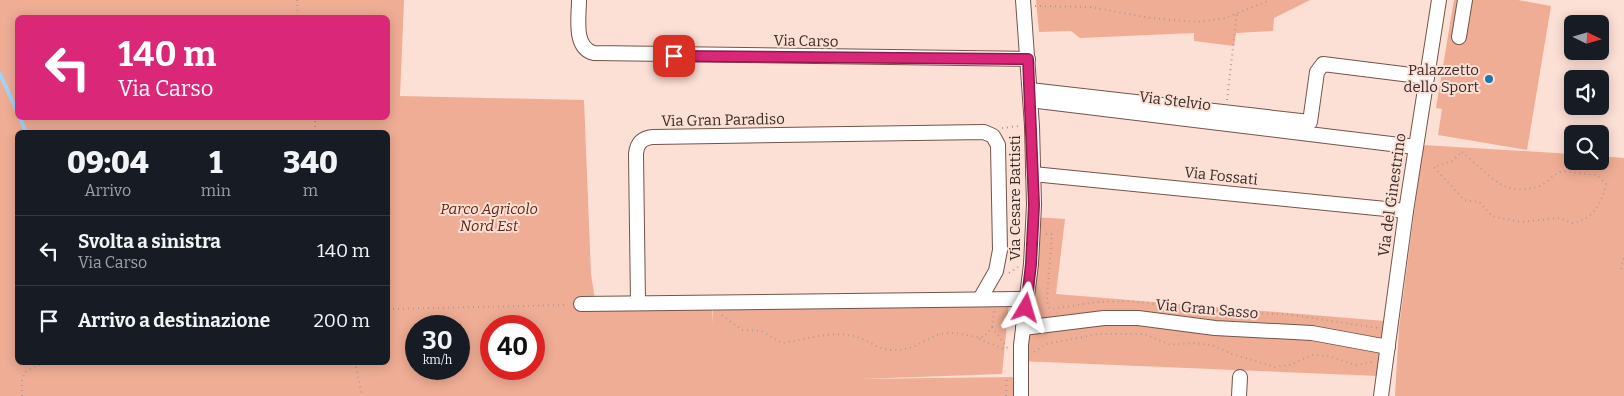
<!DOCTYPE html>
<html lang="it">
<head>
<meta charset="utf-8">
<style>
  body { margin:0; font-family:Bitter,serif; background:#20242c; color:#f1f3f6; height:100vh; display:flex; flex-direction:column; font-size:19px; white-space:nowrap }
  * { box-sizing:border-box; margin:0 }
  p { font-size:16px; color:#9ea1a6 }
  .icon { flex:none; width:28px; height:28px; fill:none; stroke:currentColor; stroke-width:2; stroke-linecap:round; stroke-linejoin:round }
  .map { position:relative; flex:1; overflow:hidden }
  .panel { position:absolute; left:15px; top:130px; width:375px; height:235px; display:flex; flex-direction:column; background:#171b24; border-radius:8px; box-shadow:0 2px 12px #0003 }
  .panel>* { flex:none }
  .banner { position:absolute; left:15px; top:15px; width:375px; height:105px; border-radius:8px; box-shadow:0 2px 12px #0003; background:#db2777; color:#fff; overflow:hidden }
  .needle { width:32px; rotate:95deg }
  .controls { position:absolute; left:1564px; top:15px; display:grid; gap:10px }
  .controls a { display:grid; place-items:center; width:45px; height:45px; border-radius:8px; background:#171b24; box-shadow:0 2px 12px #0003; font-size:25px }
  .speed { position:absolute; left:405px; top:315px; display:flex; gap:10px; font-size:25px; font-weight:700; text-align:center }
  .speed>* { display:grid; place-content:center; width:65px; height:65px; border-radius:50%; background:#171b24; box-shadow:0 2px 12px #0003; line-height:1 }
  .speed small { font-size:12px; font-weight:400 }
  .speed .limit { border:8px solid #d22; background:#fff; color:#111 }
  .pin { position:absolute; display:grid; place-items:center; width:42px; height:42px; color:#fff; margin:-21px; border-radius:10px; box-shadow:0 2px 8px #0006 }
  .me { position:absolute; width:55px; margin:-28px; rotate:7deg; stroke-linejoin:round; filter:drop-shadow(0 0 4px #0008) }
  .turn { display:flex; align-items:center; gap:18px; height:105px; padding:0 20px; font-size:22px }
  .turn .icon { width:65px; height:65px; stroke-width:2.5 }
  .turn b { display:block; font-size:35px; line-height:42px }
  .eta { display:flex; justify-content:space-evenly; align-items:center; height:85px; text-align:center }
  .eta b { font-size:30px; font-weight:800; line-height:35px }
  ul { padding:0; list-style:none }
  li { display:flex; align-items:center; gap:15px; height:70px; padding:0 20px; border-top:1px solid #363941 }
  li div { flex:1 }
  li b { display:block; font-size:19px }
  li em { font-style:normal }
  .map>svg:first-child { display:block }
  .green { fill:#efad95; fill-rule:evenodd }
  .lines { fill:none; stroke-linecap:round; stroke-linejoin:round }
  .stream { stroke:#a1d5f7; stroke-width:4 }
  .minor-casing { stroke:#73554a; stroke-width:16 }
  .path { stroke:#b19a92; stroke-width:2; stroke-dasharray:1 4; stroke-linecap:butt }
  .minor { stroke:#fff; stroke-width:14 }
  .route-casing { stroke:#8e194d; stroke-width:12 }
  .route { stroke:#db2777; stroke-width:9 }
  .poi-dot { fill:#1c78a6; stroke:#fcdfd5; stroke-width:2 }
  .labels { text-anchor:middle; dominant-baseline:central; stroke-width:4; stroke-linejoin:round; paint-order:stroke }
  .street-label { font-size:15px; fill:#3a2c27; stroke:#fcdfd5 }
  .poi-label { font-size:15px; fill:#3a2c27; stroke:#fcdfd5; text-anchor:end }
  .park-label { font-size:15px; font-style:italic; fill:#602711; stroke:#fcdfd5 }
</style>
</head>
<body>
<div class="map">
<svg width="1624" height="396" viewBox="0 0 1624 396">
  <rect width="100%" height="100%" fill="#fcdfd5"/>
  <g class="green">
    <path d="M0 0H404L400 96 584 100 591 274 595 300 712 305 713 324V306L1009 303 1002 374 859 379 1017 377 1016 396H0ZM18 18H388V118H18ZM18 132H388V362H18ZM416 326H459V369H416ZM491 326H534V369H491Z"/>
    <path d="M1036 0H1310L1274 18 1273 31 1236 33 1234 46 1194 41V33L1080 38 1071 31 1039 32Z"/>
    <path d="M1454 0H1518L1551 6 1527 150 1438 135 1442 109 1436 108Z"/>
    <path d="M1423 145 1572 154V161H1600V156L1624 158V396H1395L1399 328Z"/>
    <path d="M1033 217 1065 219 1056 294 1385 321 1379 376 1020 361Z"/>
  </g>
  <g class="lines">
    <g class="stream">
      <path d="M0 74 18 113"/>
      <path d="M20 118 26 132"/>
    </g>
    <defs>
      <g id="minor">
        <path d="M579 0C579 17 573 48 594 53L1028 59"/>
        <path d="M1459 37 1465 0"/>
        <path d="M1030 90 1310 122 1317 72 1323 64 1427 77"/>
        <path d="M1038 101 1416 147"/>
        <path d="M1033 174 1406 211"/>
        <path d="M638 303 636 154C637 143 642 138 653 137L984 132 993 136 998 145 1000 250 996 271 980 299"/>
        <path d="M581 304 1027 299"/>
        <path d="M1023 328 1104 318H1138L1215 328 1312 333 1388 347"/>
        <path d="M1021 396V345L1031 264 1034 205 1032 126 1023 0"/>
        <path d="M1239 396 1240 377"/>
        <path d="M1381 396 1406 211 1439 0"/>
      </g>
    </defs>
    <use href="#minor" class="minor-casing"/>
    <g class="path">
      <path d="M297 0 298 18"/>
      <path d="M1035 6 1091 7 1150 18 1197 22 1225 18 1270 0"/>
      <path d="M1227 100 1237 13"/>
      <path d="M1002 128 1019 126"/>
      <path d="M315 132V118"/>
      <path d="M1462 152C1488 172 1502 199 1539 186 1548 183 1553 174 1562 171L1597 175 1606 184C1602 203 1593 220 1572 223L1559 218 1520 222 1492 216 1479 202 1464 200 1434 167 1452 161Z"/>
      <path d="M1046 234H1052L1047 297 1048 307 1052 309 1096 302 1127 301 1236 313 1286 314 1378 328"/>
      <path d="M1621 269 1624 255"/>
      <path d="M1009 273 1018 267"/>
      <path d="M388 309 568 305"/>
      <path d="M722 315 742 330 761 331 782 343C806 340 833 329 857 337 870 341 879 350 893 350 918 351 929 334 947 333 960 332 972 338 984 337L992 327 994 311"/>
      <path d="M992 327 1008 349"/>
      <path d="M979 339 1007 350"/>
      <path d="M1034 352 1046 344 1099 334H1144L1171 345 1191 343 1212 345 1232 354 1275 367 1289 365 1313 355 1328 356 1356 365 1373 362"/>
      <path d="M355 362 362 396"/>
      <path d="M22 396V380L25 372 36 366 54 362"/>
      <path d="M1006 396 1007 378"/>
    </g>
    <use href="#minor" class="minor"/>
  </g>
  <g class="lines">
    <defs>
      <path id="route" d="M674 56 1028 59 1034 205 1031 264 1026 308"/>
    </defs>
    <use href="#route" class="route-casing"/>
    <use href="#route" class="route"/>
  </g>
  <circle class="poi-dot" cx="1489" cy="79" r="5"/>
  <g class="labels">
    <g class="street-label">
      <text transform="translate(806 41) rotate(1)">Via Carso</text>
      <text transform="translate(1175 101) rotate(7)">Via Stelvio</text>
      <text transform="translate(723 120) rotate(-1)">Via Gran Paradiso</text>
      <text transform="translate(1221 176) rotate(6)">Via Fossati</text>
      <text transform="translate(1392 195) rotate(-82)">Via del Ginestrino</text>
      <text transform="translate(1015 198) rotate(-90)">Via Cesare Battisti</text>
      <text transform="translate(1207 309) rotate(5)">Via Gran Sasso</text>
    </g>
    <g class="poi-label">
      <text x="1479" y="70">Palazzetto<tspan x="1479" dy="17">dello Sport</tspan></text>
    </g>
    <g class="park-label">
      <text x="489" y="209">Parco Agricolo<tspan x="489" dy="17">Nord Est</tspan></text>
    </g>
  </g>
</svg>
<div class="controls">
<a><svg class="needle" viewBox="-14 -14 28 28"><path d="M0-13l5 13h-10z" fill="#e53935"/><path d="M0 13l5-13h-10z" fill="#9ea1a6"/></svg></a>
<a><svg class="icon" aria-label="sound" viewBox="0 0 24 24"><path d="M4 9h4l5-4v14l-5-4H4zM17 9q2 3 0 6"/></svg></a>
<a><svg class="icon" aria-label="search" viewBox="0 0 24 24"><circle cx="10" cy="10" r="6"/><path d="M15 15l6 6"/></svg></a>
</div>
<div class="speed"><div>30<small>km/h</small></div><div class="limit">40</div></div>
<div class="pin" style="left:674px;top:56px;background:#d93025"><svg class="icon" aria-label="arrive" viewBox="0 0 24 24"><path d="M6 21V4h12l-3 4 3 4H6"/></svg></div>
<svg class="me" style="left:1026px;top:308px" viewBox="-20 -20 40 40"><path d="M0-17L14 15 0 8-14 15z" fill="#db2777" stroke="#fff" stroke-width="4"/></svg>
<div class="banner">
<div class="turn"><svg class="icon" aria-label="left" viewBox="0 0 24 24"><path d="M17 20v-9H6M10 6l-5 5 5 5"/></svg><div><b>140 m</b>Via Carso</div></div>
</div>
<section class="panel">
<div class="eta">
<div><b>09:04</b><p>Arrivo</p></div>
<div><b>1</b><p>min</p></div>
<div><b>340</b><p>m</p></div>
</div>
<ul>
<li><svg class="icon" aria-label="left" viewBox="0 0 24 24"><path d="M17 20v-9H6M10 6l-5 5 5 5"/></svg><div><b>Svolta a sinistra</b><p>Via Carso</p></div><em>140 m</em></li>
<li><svg class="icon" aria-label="arrive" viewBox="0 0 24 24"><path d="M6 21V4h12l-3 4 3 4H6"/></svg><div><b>Arrivo a destinazione</b></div><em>200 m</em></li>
</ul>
</section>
</div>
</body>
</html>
